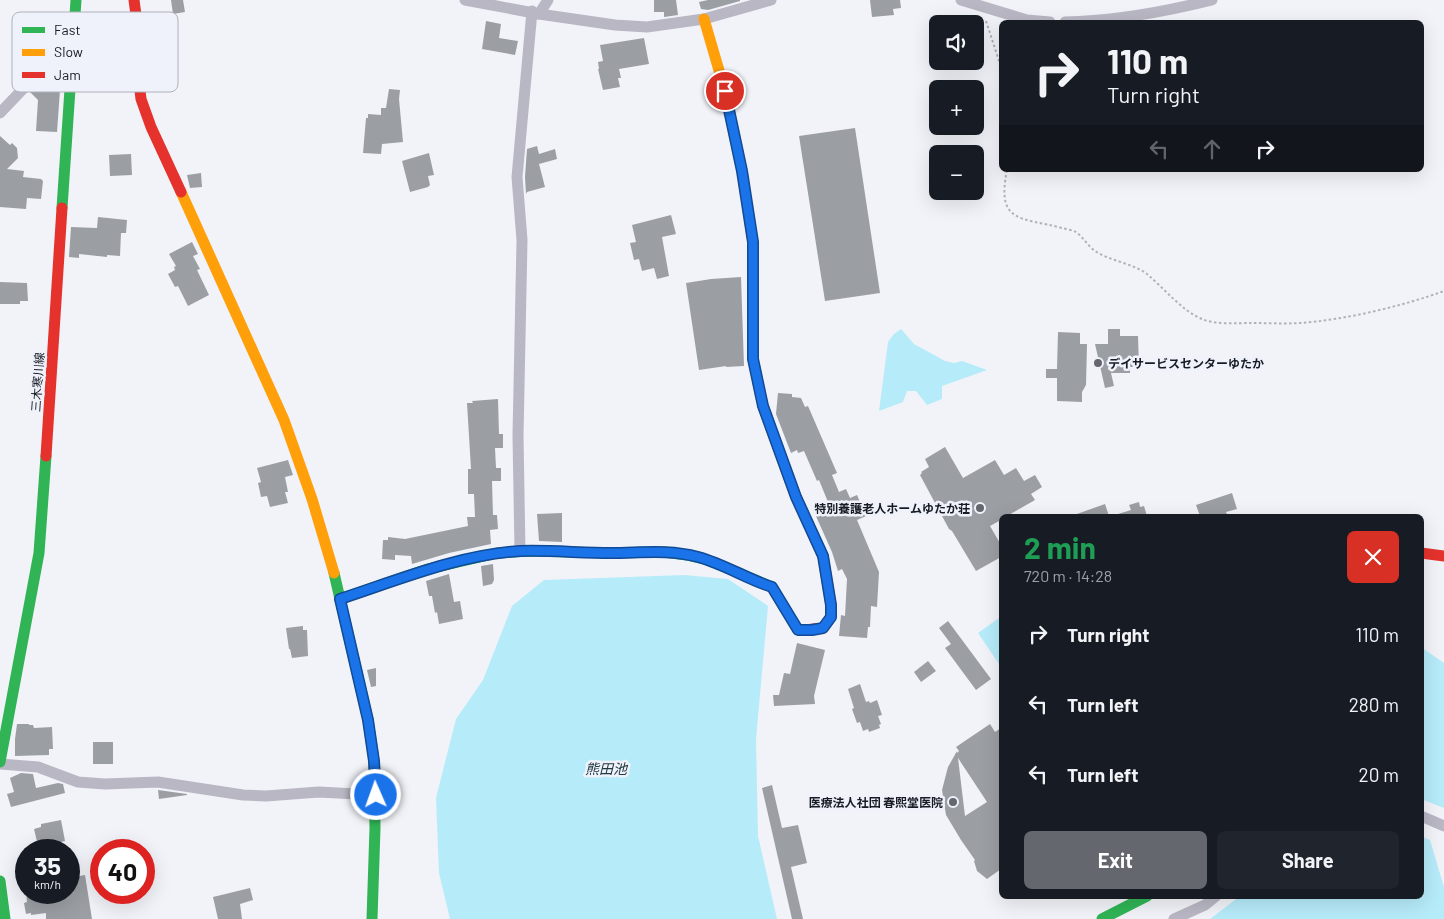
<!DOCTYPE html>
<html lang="en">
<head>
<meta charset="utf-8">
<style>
  body { margin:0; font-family:Barlow,"Noto Sans JP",sans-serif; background:#20242c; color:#f1f3f6; height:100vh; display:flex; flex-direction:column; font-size:19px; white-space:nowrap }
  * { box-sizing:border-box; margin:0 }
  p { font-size:16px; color:#9ea1a6 }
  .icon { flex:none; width:28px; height:28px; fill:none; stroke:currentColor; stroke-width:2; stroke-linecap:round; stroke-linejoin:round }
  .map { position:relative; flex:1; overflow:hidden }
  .sheet { position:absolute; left:999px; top:514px; width:425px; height:385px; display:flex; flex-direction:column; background:#171b24; border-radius:8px; box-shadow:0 5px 20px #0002 }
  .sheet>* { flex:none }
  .top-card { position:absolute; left:999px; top:20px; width:425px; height:152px; border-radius:8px; box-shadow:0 5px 20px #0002; background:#171b24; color:#f1f3f6; overflow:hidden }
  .controls { position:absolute; left:929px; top:15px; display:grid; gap:10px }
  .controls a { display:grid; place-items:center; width:55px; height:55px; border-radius:8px; background:#171b24; box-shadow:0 5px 20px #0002; font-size:25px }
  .speed { position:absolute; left:15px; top:839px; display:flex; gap:10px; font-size:25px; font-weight:700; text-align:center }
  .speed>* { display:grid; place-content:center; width:65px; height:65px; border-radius:50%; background:#171b24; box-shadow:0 5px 20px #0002; line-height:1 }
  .speed small { font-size:12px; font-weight:400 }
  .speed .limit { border:8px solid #d22; background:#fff; color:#111 }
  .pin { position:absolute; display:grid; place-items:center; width:42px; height:42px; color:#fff; margin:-21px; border:2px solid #fff; border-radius:50%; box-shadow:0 1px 5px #0007 }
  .me { position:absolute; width:55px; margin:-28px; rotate:358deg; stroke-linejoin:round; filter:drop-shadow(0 0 4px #0008) }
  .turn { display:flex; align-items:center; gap:18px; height:105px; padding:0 25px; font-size:22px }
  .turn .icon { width:65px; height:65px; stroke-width:2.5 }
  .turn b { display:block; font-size:35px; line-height:42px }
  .lanes { display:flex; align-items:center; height:48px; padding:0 25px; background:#0003; justify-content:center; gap:25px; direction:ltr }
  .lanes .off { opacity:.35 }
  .round { display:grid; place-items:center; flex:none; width:52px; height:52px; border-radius:8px; background:#20242c }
  .headline { display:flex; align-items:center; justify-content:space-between; height:85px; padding:0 25px }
  h1 { font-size:30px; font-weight:700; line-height:38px; color:#1e9e55 }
  .action { display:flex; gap:10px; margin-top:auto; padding:10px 25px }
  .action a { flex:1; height:58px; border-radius:8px; background:#64676d; color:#fff; font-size:20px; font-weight:700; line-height:58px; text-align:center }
  .action a+a { background:#20242c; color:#f1f3f6 }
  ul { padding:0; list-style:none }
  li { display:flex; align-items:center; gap:15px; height:70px; padding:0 25px }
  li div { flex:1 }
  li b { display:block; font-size:19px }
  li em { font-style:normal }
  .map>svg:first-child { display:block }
  .water { fill:#b6ebf9 }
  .building { fill:#9b9fa4; fill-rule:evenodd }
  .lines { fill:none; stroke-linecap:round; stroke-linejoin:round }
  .path { stroke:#b2b0bc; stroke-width:2; stroke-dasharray:2.5 2.5; stroke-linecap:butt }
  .street { stroke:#bab7c5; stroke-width:11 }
  .fast { stroke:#30b455; stroke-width:11 }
  .slow { stroke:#ff9f0a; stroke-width:11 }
  .jam { stroke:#e5322d; stroke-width:11 }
  .route-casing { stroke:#114b97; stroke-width:12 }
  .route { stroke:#1a73e8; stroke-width:9 }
  .poi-dot { fill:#64676d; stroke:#eff2fb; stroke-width:2 }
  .labels { text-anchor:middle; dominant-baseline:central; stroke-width:5; stroke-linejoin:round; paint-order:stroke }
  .poi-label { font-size:12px; font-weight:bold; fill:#181b22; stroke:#eff2fb; text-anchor:end }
  .street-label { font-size:12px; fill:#181b22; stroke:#eff2fb }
  .water-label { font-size:14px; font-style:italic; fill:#21393f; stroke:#eff2fb }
  .key { fill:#eff2fb; stroke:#aeb2ba; stroke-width:1 }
  .key-label { font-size:14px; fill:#181b22 }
</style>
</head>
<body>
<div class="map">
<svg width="1444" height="919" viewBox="0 0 1444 919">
  <rect width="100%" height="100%" fill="#f2f3f8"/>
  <g class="water">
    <path d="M901 329 914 344 945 361 954 363 962 361 987 370 942 386V399L927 405 916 391H907L903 402 879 411 888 342 894 334Z"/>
    <path d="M684 575 728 579 768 606 756 739 758 836 777 919H450L439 873 436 798 456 719 483 680 512 606 544 580Z"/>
    <path d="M999 618 1001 621V667L978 633Z"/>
    <path d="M1421 647 1444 663V808L1421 799Z"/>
    <path d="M1421 836 1430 840 1444 887V919H1210L1240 896H1421Z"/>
  </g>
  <g class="building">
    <path d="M171 0H183L185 12 173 14Z"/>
    <path d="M654 0H676L678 15 664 17V12H654Z"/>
    <path d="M708 0H740V1L708 10 701 9 699 2Z"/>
    <path d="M870 0H900L901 8 893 9 894 15 872 17Z"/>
    <path d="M486 21 501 24 499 38 518 41 515 55 482 49Z"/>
    <path d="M644 38 649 64 619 69 621 78H618L620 87 603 90 598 69H599L598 62 603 61 600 45Z"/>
    <path d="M36 86 60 90 57 132 36 131 38 100 30 92Z"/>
    <path d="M389 89 400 90 399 99 403 142 382 144 381 154 363 153 366 118H368V114L381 115V108H386Z"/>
    <path d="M855 128 880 293 825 301 799 136Z"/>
    <path d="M0 136 10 145 12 143 17 148 18 158 7 169 24 171 23 177 41 179 43 181 41 199 27 198 26 209 0 207Z"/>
    <path d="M537 146 539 154 555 149 557 159 539 164 545 187 527 192 526 194 525 177 527 149Z"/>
    <path d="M429 153 434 175 428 176 430 185 428 187 410 192 402 161Z"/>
    <path d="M131 154 132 175 110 176 109 155Z"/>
    <path d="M201 173 202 187 190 188 187 175Z"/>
    <path d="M671 215 676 234 662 237 669 276 657 279 654 268 642 271 639 259 634 260 630 243 636 242 632 225Z"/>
    <path d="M98 217 127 220 126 233H121L120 256 107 255V257L79 254V258L69 257 71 227 97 228Z"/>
    <path d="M192 242 198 254 193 256 200 269 197 270 209 295 188 306 178 286 175 287 168 274 175 270 174 267 176 266 169 254Z"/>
    <path d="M741 277 744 366 726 367V366L699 370 686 283 711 279Z"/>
    <path d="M0 282 27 283 28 301H20V304H0Z"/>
    <path d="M1108 329H1120V336H1138L1139 367H1130V373H1111L1114 386 1105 388 1095 344H1108Z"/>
    <path d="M1058 332 1080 333V344H1087L1086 385 1082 392V402L1057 401V378H1046V369H1057Z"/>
    <path d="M778 393 792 394V397L801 398 805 407 808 406 837 473 832 475 839 492 846 489 850 498 857 495 866 516 857 520 879 572 877 607 871 606 870 627H868L867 638 839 636 841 615 845 616 847 579 842 569 838 571 832 552 815 514 821 511 819 507 828 502 819 480 817 481 804 451 798 453 797 450 791 453 776 414Z"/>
    <path d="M498 399 499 434H503V448H495L496 468H501V481H492L493 515H497L498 529 490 530 491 544 449 553 412 564 411 556 395 555V560L382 559 383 540H388V537L405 539 468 526 467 517H475L474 494H468V469H471L467 403H473L472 401Z"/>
    <path d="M945 447 963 478 995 460 1004 475 1016 468 1024 481 1035 475 1042 487 1031 494 1035 500 1007 516H1001V520L990 526 1001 545V557L976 571 952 531 949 529 920 475 922 473 921 472 929 467 925 459Z"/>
    <path d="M288 460 293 475 285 477 288 492H285L288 503 270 507 267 496 261 497 258 483 261 482 257 468Z"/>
    <path d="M1232 493 1237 509 1226 512 1228 516H1200L1196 505Z"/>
    <path d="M1139 502 1140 507 1144 506 1147 516H1119L1118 514 1131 510 1129 505Z"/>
    <path d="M1105 504 1109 516H1075L1074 515Z"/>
    <path d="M562 513V542L539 541 537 514Z"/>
    <path d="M493 564 494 580 492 584 483 586 481 566Z"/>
    <path d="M449 574 454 602 460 601 463 619 439 624 437 612 435 613 432 596H429L426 581Z"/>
    <path d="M948 621 991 679 976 690 945 648 951 644 939 628Z"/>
    <path d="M303 626V630H307L308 656 292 658 290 649H289L286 628Z"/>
    <path d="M797 643 825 650 814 696 815 704 774 706 773 695H779L784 673 790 674Z"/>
    <path d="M928 661 936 671 921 682 914 672Z"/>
    <path d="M376 668V686L371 687 367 670Z"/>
    <path d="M860 684 866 702 869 701 870 703 877 700 882 715 878 716 881 724 879 725 880 728 869 732 868 729 863 731 860 722 857 723 852 709 854 708 848 689Z"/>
    <path d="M17 724H29V725H33L34 728 52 727 53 749H49V755L15 756V739Z"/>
    <path d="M990 724 995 732 1001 728V869L987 879 977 871 974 861 975 860 961 840 946 815 942 790 948 767 957 751V753L959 751 956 747ZM958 758 987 802 965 816Z"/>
    <rect x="93" y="742" width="20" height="22"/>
    <path d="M21 773 33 774 36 788 58 783 63 784 65 793 11 807 7 794 14 792 10 778Z"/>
    <path d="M772 785 782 828 798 825 807 863 791 867 803 919H792L762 788Z"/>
    <path d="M158 790 187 794V795L159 799Z"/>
    <path d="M61 820 65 841 53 844 54 850H39L34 829 41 827V824Z"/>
    <path d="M85 875 92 919H46V913L31 915V913L26 914 24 903 27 902 26 892H69V878Z"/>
    <path d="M250 888 253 900 240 904 242 919H218L213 897Z"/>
  </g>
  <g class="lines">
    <g class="path">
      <path d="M986 21 1001 67"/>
      <path d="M1007 170C996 224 1021 217 1062 228 1066 229 1072 230 1076 232 1083 237 1088 246 1095 251 1110 261 1132 263 1147 274 1164 288 1182 311 1202 319 1216 325 1236 323 1251 323 1267 323 1284 324 1300 323 1344 320 1403 306 1444 291"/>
    </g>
    <g class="street">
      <path d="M465 0 539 14 615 25 647 27 704 19 771 0"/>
      <path d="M961 0 1027 20 1050 22"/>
      <path d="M539 14 548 0"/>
      <path d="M1065 22C1114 21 1164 12 1212 0"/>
      <path d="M0 113 63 47 74 43"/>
      <path d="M520 551 518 436 522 240 517 177 532 11"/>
      <path d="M0 764 38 767 78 782 105 784 158 782 243 795 266 796 319 792 375 795"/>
      <path d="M1421 816 1444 826"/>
      <path d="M1174 919 1205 905 1216 896"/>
    </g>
    <g class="fast">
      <path d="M62 208 76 0"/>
      <path d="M334 573 368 720 374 761 375 828 372 919"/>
      <path d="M340 599 428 569 497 553 531 551 607 553 664 552 687 555 708 560 772 587 798 630H804"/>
      <path d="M0 762 39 553 46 456"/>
      <path d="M0 881 5 919"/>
      <path d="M1102 919 1147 896"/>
    </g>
    <g class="slow">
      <path d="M704 19 725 91 742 171 753 243V359L763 406"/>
      <path d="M181 192 284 420 312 499 334 573"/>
    </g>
    <g class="jam">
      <path d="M134 0 138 30 139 82 141 99 151 127 181 192"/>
      <path d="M763 406 796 497 823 556 831 605V617L823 628 804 630"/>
      <path d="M46 456 62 208"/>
      <path d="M1421 553 1444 556"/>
    </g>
  </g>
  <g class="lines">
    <defs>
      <path id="route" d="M376 795 374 761 368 720 340 599C398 580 458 555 520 551 550 550 581 553 611 553 641 553 668 549 698 557 724 564 747 579 772 587L798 630H812L823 628 831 617V605L823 556 796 497 763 406 753 359V242L742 171 725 91"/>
    </defs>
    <use href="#route" class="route-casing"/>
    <use href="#route" class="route"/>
  </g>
  <g class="poi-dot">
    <circle cx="1098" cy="363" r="5"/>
    <circle cx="980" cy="508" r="5"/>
    <circle cx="953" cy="802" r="5"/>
  </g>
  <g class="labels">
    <g class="poi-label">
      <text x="1108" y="363" text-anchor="start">デイサービスセンターゆたか</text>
      <text x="970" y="508">特別養護老人ホームゆたか荘</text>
      <text x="943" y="802">医療法人社団 春熙堂医院</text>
    </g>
    <g class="street-label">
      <text transform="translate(37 382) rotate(-86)">三木寒川線</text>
    </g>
    <g class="water-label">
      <text x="606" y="768">熊田池</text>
    </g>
  </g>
  <rect x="12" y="12" width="166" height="80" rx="8" class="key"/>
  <rect x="22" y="27" width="23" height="6" fill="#30b455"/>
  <rect x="22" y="49" width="23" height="7" fill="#ff9f0a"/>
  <rect x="22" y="72" width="23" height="6" fill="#e5322d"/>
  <g class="key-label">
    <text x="54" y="35">Fast</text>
    <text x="54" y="57">Slow</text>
    <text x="54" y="80">Jam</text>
  </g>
</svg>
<div class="controls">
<a><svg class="icon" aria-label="sound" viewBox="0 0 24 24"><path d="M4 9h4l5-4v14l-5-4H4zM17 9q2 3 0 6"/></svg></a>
<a>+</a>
<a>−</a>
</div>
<div class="speed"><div>35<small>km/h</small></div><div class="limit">40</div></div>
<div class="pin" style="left:725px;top:91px;background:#d93025"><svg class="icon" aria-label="arrive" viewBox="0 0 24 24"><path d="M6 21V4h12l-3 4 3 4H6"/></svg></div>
<svg class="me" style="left:376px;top:795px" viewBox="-20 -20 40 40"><circle r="17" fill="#1a73e8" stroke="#fff" stroke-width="3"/><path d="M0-11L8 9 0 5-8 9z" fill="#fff"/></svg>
<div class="top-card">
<div class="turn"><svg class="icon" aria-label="right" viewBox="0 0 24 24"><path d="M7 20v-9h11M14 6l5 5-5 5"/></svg><div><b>110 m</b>Turn right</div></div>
<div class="lanes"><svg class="icon off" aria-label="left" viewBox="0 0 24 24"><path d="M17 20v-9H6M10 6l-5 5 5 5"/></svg><svg class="icon off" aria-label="ahead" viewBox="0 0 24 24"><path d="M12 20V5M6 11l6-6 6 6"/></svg><svg class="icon" aria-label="right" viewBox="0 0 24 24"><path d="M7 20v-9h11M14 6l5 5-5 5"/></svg></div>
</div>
<section class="sheet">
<div class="headline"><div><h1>2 min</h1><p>720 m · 14:28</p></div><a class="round" style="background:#d93025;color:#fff"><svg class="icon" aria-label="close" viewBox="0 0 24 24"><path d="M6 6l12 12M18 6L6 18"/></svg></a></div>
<ul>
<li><svg class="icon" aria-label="right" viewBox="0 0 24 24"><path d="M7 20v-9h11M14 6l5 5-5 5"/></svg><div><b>Turn right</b></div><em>110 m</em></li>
<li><svg class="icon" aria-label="left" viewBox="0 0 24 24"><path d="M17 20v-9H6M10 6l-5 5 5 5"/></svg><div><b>Turn left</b></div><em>280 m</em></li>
<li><svg class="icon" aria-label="left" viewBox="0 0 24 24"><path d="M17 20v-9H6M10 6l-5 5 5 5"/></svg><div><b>Turn left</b></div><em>20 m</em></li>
</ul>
<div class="action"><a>Exit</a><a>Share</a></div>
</section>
</div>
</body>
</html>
